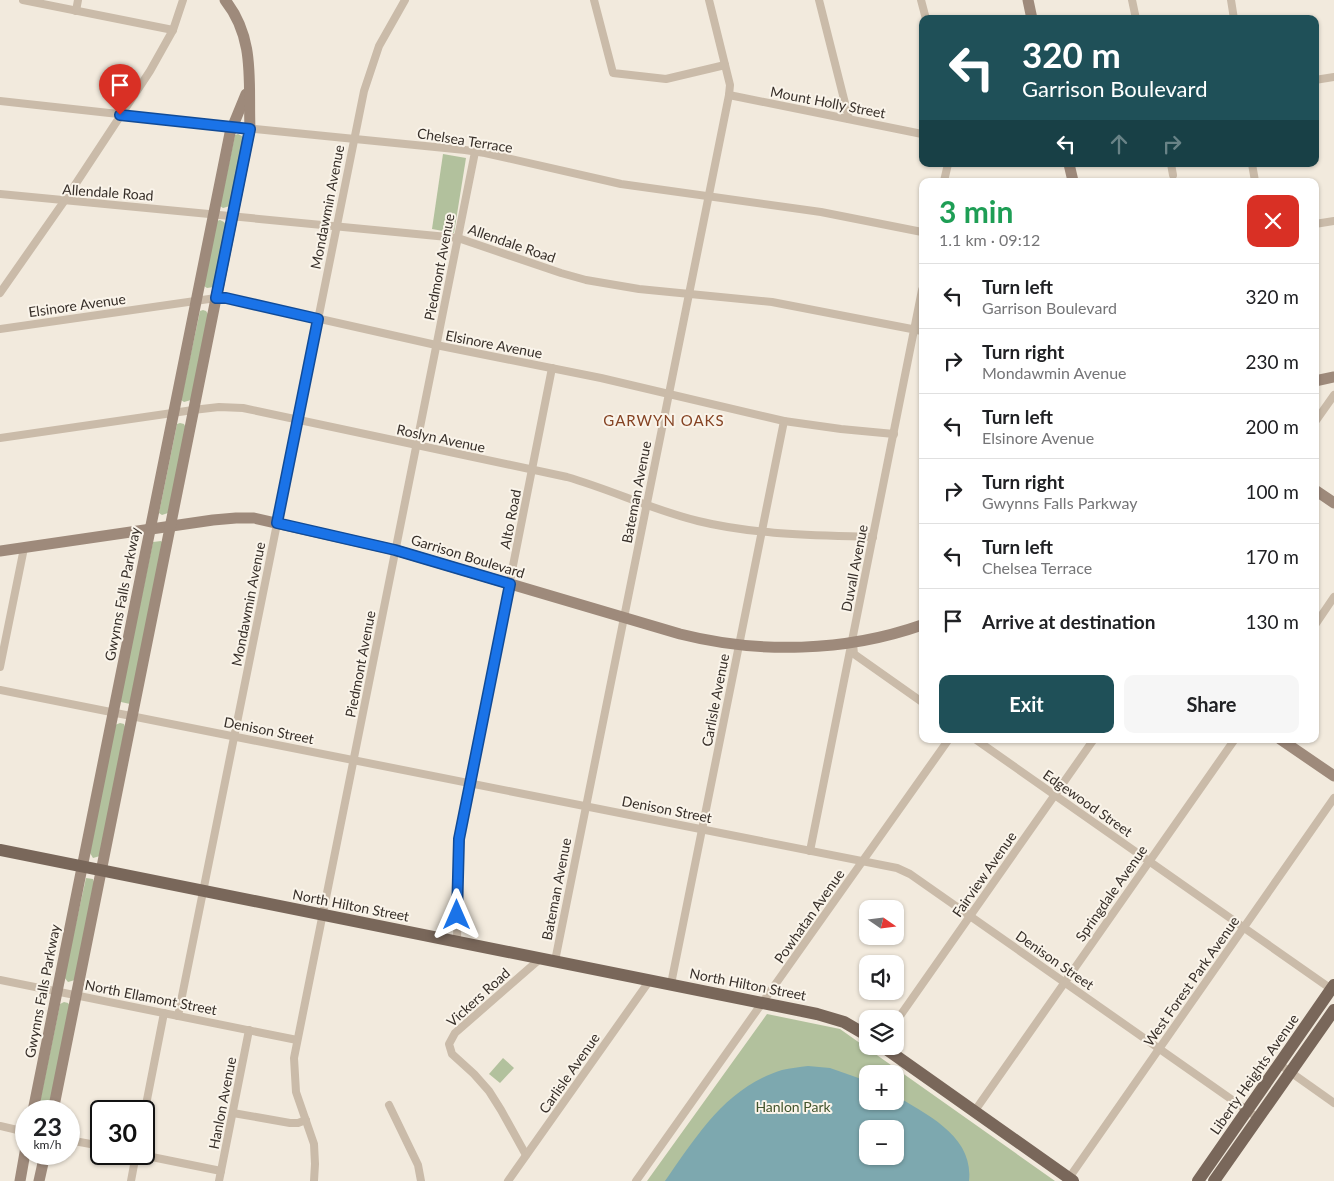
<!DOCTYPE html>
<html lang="en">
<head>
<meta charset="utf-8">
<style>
  body { margin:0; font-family:Lato,sans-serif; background:#f6f6f6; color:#202124; height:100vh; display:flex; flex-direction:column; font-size:19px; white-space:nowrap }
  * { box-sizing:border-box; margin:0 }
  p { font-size:16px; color:#757577 }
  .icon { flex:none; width:28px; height:28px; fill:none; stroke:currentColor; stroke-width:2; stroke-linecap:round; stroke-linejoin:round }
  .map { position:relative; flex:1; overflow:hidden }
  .drawer { position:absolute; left:919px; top:178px; width:400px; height:565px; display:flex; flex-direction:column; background:#fff; border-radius:10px; box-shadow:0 1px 4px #0004 }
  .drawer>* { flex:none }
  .hud { position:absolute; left:919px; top:15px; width:400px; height:152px; border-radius:10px; box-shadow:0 1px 4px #0004; background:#1f5058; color:#fff; overflow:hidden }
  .needle { width:32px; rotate:104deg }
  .tools { position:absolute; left:859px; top:900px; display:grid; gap:10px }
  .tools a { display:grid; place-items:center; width:45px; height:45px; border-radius:10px; background:#fff; box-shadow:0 1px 4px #0004; font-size:25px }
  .speed { position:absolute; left:15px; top:1100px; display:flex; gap:10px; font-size:25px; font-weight:700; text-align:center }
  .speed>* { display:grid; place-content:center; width:65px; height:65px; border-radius:50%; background:#fff; box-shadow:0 1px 4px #0004; line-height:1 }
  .speed small { font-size:12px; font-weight:400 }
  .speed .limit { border:2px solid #111; border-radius:8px; background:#fff; color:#111 }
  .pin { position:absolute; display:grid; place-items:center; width:42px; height:42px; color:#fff; margin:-51px -21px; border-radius:50% 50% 50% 0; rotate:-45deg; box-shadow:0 0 5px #0007 }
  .pin .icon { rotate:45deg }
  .me { position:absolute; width:55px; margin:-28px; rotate:0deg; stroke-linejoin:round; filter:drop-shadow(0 0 4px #0008) }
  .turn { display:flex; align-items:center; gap:18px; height:105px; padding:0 20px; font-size:22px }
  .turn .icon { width:65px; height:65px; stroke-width:2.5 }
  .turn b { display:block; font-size:35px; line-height:42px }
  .lanes { display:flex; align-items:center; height:48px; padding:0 20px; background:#0003; justify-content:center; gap:25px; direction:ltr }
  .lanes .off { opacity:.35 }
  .round { display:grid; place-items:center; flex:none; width:52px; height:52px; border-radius:10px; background:#f6f6f6 }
  .head { display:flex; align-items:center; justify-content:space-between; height:85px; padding:0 20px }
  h1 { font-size:30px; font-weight:700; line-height:38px; color:#1e9e55 }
  .primary-button { display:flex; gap:10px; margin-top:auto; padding:10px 20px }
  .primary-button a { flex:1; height:58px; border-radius:10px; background:#1f5058; color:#fff; font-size:20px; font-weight:700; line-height:58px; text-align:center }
  .primary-button a+a { background:#f6f6f6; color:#202124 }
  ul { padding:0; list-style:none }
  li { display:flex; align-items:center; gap:15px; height:65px; padding:0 20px; border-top:1px solid #e0e0e0 }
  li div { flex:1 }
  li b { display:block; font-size:19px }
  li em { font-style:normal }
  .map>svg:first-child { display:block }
  .green { fill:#b2c19d; fill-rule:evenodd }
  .water { fill:#7da8af; fill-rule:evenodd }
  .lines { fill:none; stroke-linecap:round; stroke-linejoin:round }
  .street { stroke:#cabba9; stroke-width:8 }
  .secondary { stroke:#9e8a7b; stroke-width:11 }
  .primary { stroke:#79675a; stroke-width:12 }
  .route-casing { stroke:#114b97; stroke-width:12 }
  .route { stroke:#1a73e8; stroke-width:9 }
  .labels { text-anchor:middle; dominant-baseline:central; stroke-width:4; stroke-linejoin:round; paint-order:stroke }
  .street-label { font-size:14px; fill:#372f29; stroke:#faf4ea }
  .park-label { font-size:14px; fill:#43552d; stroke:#faf4ea }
  .neighbourhood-label { font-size:15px; letter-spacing:1px; fill:#854323; stroke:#faf4ea }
</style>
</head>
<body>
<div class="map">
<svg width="1334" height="1181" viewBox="0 0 1334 1181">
  <rect width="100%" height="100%" fill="#f2eadd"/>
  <g class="green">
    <path d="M238 134 242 136 243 139 230 206 223 208 220 206 235 135Z"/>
    <path d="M443 154 466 158 454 233 432 229Z"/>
    <path d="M220 220 224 222 226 225 214 287 207 288 204 286 217 221Z"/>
    <path d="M203 310 206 311 208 314 191 400 184 402 181 400 200 311Z"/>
    <path d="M180 423 184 424 186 428 168 513 162 515 159 513 177 424Z"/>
    <path d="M161 541 163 543 130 704 121 702 120 700 153 542Z"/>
    <path d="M120 723 124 724 125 727 100 856 93 858 90 853 115 725Z"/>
    <path d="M86 878 93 879 94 882 75 980 68 982 64 977Z"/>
    <path d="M64 1002 68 1003 70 1006 50 1111H38L60 1004Z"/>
    <path d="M767 1014 840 1029 1055 1181H647ZM868 1074H895V1101H868ZM868 1129H895V1156H868Z"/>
    <path d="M503 1058 514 1068 500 1083 489 1074Z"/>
  </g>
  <path class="water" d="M808 1066 830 1068 867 1081 868 1101H895V1095C927 1115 974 1136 969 1181H665C697 1136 725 1088 782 1070 790 1068 800 1067 808 1066ZM868 1129H895V1156H868Z"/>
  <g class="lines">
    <g class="street">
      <path d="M23 0 173 30"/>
      <path d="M594 0 613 73 666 79 725 65"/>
      <path d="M819 0 849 119"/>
      <path d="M921 0 926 19"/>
      <path d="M1132 0 1136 19"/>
      <path d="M1231 0 1234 19"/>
      <path d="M76 11 78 0"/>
      <path d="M1315 80 1334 77"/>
      <path d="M729 95 922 134"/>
      <path d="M0 101 255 129 465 150 485 153 621 184 821 212 922 232"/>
      <path d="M1171 164 1173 175"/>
      <path d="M1252 164 1255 181"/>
      <path d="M944 181 948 164"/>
      <path d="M0 194 458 238 561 273 586 280 639 289 772 302 922 331"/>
      <path d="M1315 224 1334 221"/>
      <path d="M0 293 65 200 150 71 173 30 183 0"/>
      <path d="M0 329 216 298H227L436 345 601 378 784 421 841 429 894 434"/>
      <path d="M1315 422 1334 395"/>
      <path d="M0 438 193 410 219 407 243 408 567 477C612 490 653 510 698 521 755 535 815 535 873 537"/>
      <path d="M1315 625 1334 597"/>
      <path d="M853 644 854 654 922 702"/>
      <path d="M0 667 24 548"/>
      <path d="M0 690 897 868 910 874 1258 1118"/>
      <path d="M975 739 1334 991"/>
      <path d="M810 851 922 290"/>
      <path d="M457 941 459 839 552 368"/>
      <path d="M555 961 729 95 730 85 709 0"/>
      <path d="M0 980 297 1040"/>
      <path d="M671 984 784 421"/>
      <path d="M178 1016 364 91 379 46 405 0"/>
      <path d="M895 1023 1094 739"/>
      <path d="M1279 1064 1334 1103"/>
      <path d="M389 1105 418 1165 421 1181"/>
      <path d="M974 1112 1235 739"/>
      <path d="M233 1113 290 1123H298L306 1120"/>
      <path d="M144 1115 164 1013"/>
      <path d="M0 1126 26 1132"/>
      <path d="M69 1140 101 1146"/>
      <path d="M137 1154 221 1171"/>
      <path d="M526 1155 501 1110 489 1091 474 1074 452 1054 449 1044 455 1033 541 958"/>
      <path d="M1069 1178 1334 798"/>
      <path d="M131 1181 136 1154"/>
      <path d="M219 1181 249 1030"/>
      <path d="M314 1181 315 1164 314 1144 296 1092 294 1058 475 152"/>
      <path d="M508 1181 650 980"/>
      <path d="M636 1181 949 739"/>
    </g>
    <g class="secondary">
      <path d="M1028 0 1032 19"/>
      <path d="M1069 164 1073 181"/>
      <path d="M1315 381 1334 377"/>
      <path d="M1315 490 1334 503"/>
      <path d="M0 551 213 520 236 518H254L395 550 680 634C759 654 845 652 922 625"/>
      <path d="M1280 739 1334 776"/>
      <path d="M33 1111 230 133 246 94"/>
      <path d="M53 1111 250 129C248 83 256 39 225 0"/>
      <path d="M20 1181 26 1147"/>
      <path d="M39 1181 45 1154"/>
    </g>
    <g class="primary">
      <path d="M0 850 817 1014 844 1022 868 1036"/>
      <path d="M882 1046 1073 1181"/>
      <path d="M1198 1181 1334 985"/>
      <path d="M1214 1181 1334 1010"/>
    </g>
  </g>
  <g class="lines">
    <defs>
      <path id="route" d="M120 115 250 129 216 298H226L318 319 277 523 395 550 510 584 459 839 457 915"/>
    </defs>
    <use href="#route" class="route-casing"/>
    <use href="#route" class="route"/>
  </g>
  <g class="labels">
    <g class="street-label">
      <text transform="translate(828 102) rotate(11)">Mount Holly Street</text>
      <text transform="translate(465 140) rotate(9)">Chelsea Terrace</text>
      <text transform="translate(108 192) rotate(4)">Allendale Road</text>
      <text transform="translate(327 207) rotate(-79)">Mondawmin Avenue</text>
      <text transform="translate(512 243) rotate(19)">Allendale Road</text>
      <text transform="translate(439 267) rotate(-79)">Piedmont Avenue</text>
      <text transform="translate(77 305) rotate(-8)">Elsinore Avenue</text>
      <text transform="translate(494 344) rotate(11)">Elsinore Avenue</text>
      <text transform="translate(441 438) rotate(12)">Roslyn Avenue</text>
      <text transform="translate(636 492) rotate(-79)">Bateman Avenue</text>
      <text transform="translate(510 519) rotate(-79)">Alto Road</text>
      <text transform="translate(468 556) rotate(17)">Garrison Boulevard</text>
      <text transform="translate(854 568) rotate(-79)">Duvall Avenue</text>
      <text transform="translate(122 594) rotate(-79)">Gwynns Falls Parkway</text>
      <text transform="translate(248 604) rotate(-79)">Mondawmin Avenue</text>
      <text transform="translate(360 664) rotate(-79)">Piedmont Avenue</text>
      <text transform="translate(715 700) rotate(-79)">Carlisle Avenue</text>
      <text transform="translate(269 730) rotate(11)">Denison Street</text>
      <text transform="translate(1088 803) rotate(35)">Edgewood Street</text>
      <text transform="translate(667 809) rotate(11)">Denison Street</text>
      <text transform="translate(984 874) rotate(-55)">Fairview Avenue</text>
      <text transform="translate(556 889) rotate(-79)">Bateman Avenue</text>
      <text transform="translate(1111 893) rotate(-55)">Springdale Avenue</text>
      <text transform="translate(351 905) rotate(11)">North Hilton Street</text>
      <text transform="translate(809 916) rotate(-55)">Powhatan Avenue</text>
      <text transform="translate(1055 960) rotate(35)">Denison Street</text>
      <text transform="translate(1191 981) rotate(-55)">West Forest Park Avenue</text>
      <text transform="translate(748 984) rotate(11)">North Hilton Street</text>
      <text transform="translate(42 991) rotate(-79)">Gwynns Falls Parkway</text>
      <text transform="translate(151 997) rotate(11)">North Ellamont Street</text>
      <text transform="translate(478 997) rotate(-42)">Vickers Road</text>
      <text transform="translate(569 1073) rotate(-55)">Carlisle Avenue</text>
      <text transform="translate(1254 1074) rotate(-55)">Liberty Heights Avenue</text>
      <text transform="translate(222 1103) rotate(-79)">Hanlon Avenue</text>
    </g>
    <g class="park-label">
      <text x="793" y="1106">Hanlon Park</text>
    </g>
    <g class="neighbourhood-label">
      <text x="664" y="420">GARWYN OAKS</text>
    </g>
  </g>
</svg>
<div class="tools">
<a><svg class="needle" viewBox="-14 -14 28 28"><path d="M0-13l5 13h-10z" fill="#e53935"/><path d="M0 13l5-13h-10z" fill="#757577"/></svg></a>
<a><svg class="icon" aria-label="sound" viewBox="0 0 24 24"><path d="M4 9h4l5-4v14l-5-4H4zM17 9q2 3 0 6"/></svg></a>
<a><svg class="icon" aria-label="layers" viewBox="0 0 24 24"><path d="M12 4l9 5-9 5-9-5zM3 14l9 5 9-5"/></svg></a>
<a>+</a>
<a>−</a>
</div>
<div class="speed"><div>23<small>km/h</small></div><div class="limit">30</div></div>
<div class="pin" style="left:120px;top:115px;background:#d93025"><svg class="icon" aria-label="arrive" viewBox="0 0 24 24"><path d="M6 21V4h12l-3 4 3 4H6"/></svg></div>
<svg class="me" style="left:457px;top:915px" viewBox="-20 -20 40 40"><path d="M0-17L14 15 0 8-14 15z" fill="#1a73e8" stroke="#fff" stroke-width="4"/></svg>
<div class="hud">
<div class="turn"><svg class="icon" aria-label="left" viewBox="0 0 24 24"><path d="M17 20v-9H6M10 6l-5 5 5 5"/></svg><div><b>320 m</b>Garrison Boulevard</div></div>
<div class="lanes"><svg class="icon" aria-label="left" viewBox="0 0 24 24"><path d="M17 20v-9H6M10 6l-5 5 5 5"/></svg><svg class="icon off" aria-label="ahead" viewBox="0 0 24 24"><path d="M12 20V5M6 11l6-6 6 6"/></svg><svg class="icon off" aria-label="right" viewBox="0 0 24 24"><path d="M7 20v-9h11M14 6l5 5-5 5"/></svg></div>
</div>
<section class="drawer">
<div class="head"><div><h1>3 min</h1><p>1.1 km · 09:12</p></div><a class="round" style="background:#d93025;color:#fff"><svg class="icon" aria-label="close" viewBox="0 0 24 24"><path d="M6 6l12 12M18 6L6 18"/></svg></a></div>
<ul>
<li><svg class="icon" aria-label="left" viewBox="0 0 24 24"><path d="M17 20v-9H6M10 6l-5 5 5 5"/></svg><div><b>Turn left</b><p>Garrison Boulevard</p></div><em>320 m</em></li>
<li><svg class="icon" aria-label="right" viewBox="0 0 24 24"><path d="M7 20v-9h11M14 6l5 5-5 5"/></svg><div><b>Turn right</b><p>Mondawmin Avenue</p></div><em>230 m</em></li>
<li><svg class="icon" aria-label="left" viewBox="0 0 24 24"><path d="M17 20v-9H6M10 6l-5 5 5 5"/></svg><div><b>Turn left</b><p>Elsinore Avenue</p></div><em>200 m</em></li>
<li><svg class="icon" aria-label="right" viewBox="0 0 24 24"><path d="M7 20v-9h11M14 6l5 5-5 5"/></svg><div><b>Turn right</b><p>Gwynns Falls Parkway</p></div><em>100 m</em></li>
<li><svg class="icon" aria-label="left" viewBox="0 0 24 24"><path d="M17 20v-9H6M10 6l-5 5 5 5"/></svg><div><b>Turn left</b><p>Chelsea Terrace</p></div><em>170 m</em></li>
<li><svg class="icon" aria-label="arrive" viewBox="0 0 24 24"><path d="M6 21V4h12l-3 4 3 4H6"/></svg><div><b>Arrive at destination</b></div><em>130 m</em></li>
</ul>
<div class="primary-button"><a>Exit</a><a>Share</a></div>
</section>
</div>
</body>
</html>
